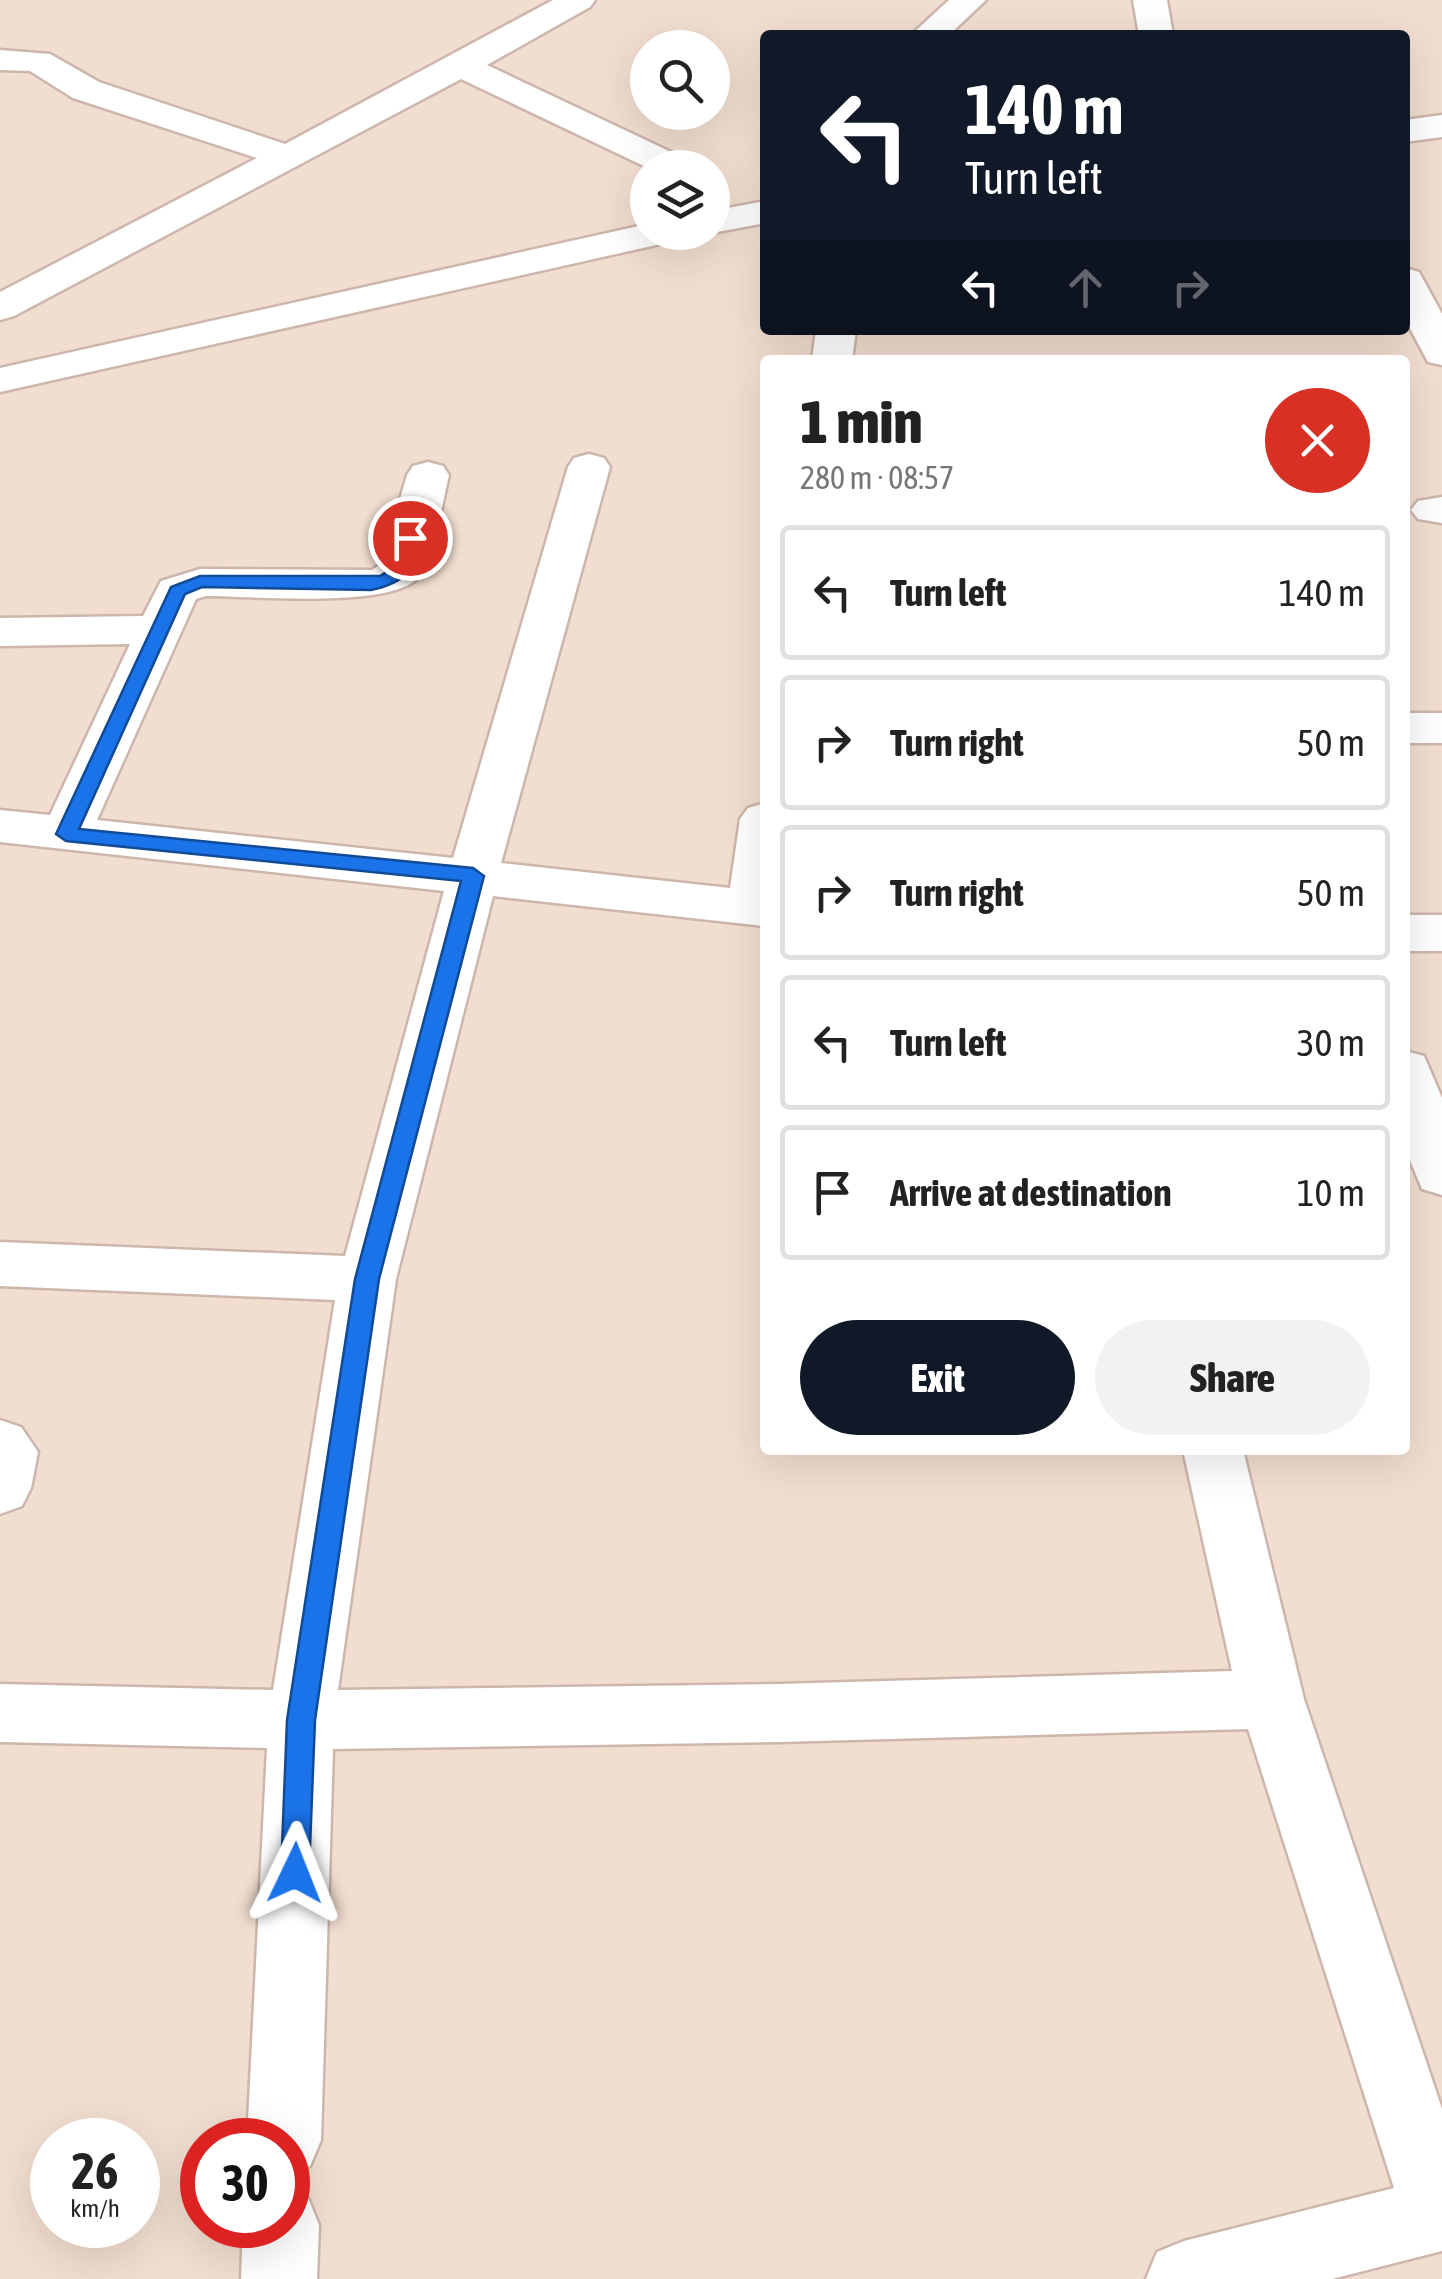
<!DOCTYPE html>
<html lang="en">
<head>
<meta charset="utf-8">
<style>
  body { margin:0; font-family:"Asap Condensed",sans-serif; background:#f2f2f2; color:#222; height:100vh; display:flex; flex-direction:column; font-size:38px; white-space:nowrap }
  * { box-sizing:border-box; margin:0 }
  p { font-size:32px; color:#767676 }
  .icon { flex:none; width:55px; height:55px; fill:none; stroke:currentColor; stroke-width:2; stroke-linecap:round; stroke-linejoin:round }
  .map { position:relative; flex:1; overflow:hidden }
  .details { position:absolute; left:760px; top:355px; width:650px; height:1100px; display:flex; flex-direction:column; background:#fff; border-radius:10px; box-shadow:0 10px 40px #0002 }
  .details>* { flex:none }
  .guide { position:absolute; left:760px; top:30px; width:650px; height:305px; border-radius:10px; box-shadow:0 10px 40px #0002; background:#111827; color:#fff; overflow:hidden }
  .fabs { position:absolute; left:630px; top:30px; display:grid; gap:20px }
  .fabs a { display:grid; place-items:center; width:100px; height:100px; border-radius:50%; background:#fff; box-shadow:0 10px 40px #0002; font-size:50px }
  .speed { position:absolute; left:30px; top:2118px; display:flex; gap:20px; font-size:50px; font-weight:700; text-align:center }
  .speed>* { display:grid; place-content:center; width:130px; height:130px; border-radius:50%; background:#fff; box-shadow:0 10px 40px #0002; line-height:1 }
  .speed small { font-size:25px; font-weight:400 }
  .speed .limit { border:15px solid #d22; background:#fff; color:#111 }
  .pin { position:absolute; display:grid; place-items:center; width:85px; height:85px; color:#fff; margin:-42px; border:5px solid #fff; border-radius:50%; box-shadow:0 2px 10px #0007 }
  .me { position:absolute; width:110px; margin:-55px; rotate:2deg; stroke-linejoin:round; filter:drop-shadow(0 0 8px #0008) }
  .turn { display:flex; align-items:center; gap:35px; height:210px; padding:0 40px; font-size:45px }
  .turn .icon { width:130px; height:130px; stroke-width:2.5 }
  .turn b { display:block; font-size:70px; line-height:85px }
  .lanes { display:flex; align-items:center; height:95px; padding:0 40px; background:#0003; justify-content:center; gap:50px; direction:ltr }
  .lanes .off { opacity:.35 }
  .round { display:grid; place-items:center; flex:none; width:105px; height:105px; border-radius:52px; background:#f2f2f2 }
  .summary { display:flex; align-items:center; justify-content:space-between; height:170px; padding:0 40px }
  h1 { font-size:60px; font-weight:800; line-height:75px }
  .primary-button { display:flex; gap:20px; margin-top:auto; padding:20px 40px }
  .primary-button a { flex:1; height:115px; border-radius:60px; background:#111827; color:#fff; font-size:40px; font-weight:800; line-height:115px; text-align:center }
  .primary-button a+a { background:#f2f2f2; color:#222 }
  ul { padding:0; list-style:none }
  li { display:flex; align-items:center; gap:30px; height:135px; margin:0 20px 15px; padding:0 20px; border:5px solid #e0e0e0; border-radius:10px }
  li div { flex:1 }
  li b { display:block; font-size:38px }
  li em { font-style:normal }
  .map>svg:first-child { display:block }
  .residential { fill:#f2ded0; fill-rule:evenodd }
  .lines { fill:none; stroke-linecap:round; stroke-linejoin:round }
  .minor-casing { stroke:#cdb6ac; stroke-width:5 }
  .minor { fill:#fff; fill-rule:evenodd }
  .route { fill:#1a73e8; stroke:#114b97; stroke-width:2.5 }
</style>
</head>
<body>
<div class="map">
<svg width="1442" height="2279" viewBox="0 0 1442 2279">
  <rect width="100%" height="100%" fill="#fbede1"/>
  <path class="residential" d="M0 0H1442V2279H0ZM765 35H1405V330H765ZM648 48H712V112H648ZM648 168H712V232H648ZM765 360H1405V1450H765ZM52 2140H138V2225H52ZM202 2140H288V2225H202Z"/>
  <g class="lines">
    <defs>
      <g id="minor">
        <path d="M553 0H595L590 7 487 65 688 160 693 168H648L461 79 14 316 0 320V292L257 158 73 98 30 71 0 70V50L50 54 99 82 285 144Z"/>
        <path d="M949 0H986L949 35H911Z"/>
        <path d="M1133 0H1167L1173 35H1139Z"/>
        <path d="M1442 115V137L1405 142V120Z"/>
        <path d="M765 201V223L712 233 708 232H712V211Z"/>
        <path d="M648 224V232H684L678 240 665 243 0 392V368Z"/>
        <path d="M1405 268 1419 272 1442 314V365L1428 362 1405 319Z"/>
        <path d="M816 330H856L852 360H812Z"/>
        <path d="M589 454 604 458 610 467 501 863 730 888 740 819 748 808 765 803V926L493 896 396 1279 338 1690 779 1684 1232 1671 1183 1450H1243L1304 1699 1442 2109V2251L1332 2279H1146L1157 2252 1184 2241 1394 2188 1248 1729 779 1742 333 1749 321 2140 310 2166 288 2175V2140H247L267 1748 0 1742V1684L273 1690 335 1300 0 1286V1242L345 1256 444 891 0 842V810L50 815 130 644 0 646V618L143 616 161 581 200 569 372 570 381 564 407 475 413 466 428 462 443 466 449 475C443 500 433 561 418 578 389 609 250 596 206 596L196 599 97 820 453 858 568 467 574 458Z"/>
        <path d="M1442 497V523L1418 519 1411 510 1418 501Z"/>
        <rect x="1405" y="713" width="37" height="30"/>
        <rect x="1405" y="915" width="37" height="36"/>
        <path d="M1405 1051 1424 1056 1442 1098V1195L1422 1189 1405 1148Z"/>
        <path d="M0 1420 21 1427 38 1452 31 1488 22 1506 0 1514Z"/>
        <path d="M288 2190 308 2198 319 2225 317 2279H241L243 2225H288Z"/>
      </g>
    </defs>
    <use href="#minor" class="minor-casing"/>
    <use href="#minor" class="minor"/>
  </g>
  <path class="route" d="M410 533 419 538C410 572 408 582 371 590L202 587 185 594 79 829 473 868 484 876 379 1279 315 1720 309 1873 305 1882 295 1886 285 1882 281 1873 287 1720 355 1279 461 881 66 841 56 834 171 587 200 576H380L393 568 401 538Z"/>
</svg>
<div class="fabs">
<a><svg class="icon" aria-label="search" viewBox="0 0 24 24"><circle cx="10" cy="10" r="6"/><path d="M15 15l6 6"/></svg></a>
<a><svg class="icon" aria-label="layers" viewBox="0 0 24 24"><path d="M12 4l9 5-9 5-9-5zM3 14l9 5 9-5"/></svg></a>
</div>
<div class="speed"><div>26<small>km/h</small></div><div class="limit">30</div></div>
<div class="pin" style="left:410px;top:538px;background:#d93025"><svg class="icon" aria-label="arrive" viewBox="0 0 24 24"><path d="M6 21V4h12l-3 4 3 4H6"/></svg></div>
<svg class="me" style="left:295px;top:1873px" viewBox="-20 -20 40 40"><path d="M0-17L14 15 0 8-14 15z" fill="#1a73e8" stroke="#fff" stroke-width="4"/></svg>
<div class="guide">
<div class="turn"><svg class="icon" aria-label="left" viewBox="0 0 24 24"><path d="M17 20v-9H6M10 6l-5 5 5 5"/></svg><div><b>140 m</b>Turn left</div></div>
<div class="lanes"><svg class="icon" aria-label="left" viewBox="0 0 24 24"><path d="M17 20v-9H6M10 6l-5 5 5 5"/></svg><svg class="icon off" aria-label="ahead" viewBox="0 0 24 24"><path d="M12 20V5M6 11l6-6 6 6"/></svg><svg class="icon off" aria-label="right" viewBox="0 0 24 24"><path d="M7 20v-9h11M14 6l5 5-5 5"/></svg></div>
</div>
<section class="details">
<div class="summary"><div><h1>1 min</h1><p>280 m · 08:57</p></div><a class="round" style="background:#d93025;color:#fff"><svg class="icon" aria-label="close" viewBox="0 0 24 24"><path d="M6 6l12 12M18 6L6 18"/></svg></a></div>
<ul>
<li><svg class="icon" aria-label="left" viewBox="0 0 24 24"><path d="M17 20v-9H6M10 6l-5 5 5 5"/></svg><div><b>Turn left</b></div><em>140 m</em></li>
<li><svg class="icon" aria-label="right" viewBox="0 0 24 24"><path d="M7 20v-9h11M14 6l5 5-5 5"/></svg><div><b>Turn right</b></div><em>50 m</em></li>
<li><svg class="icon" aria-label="right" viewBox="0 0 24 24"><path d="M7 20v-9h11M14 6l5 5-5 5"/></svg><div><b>Turn right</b></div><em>50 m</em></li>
<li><svg class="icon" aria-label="left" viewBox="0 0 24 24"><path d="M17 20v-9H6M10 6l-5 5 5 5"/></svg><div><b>Turn left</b></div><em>30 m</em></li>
<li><svg class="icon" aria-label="arrive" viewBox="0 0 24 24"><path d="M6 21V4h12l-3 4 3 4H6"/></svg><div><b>Arrive at destination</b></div><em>10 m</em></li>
</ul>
<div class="primary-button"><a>Exit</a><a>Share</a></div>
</section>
</div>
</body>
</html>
